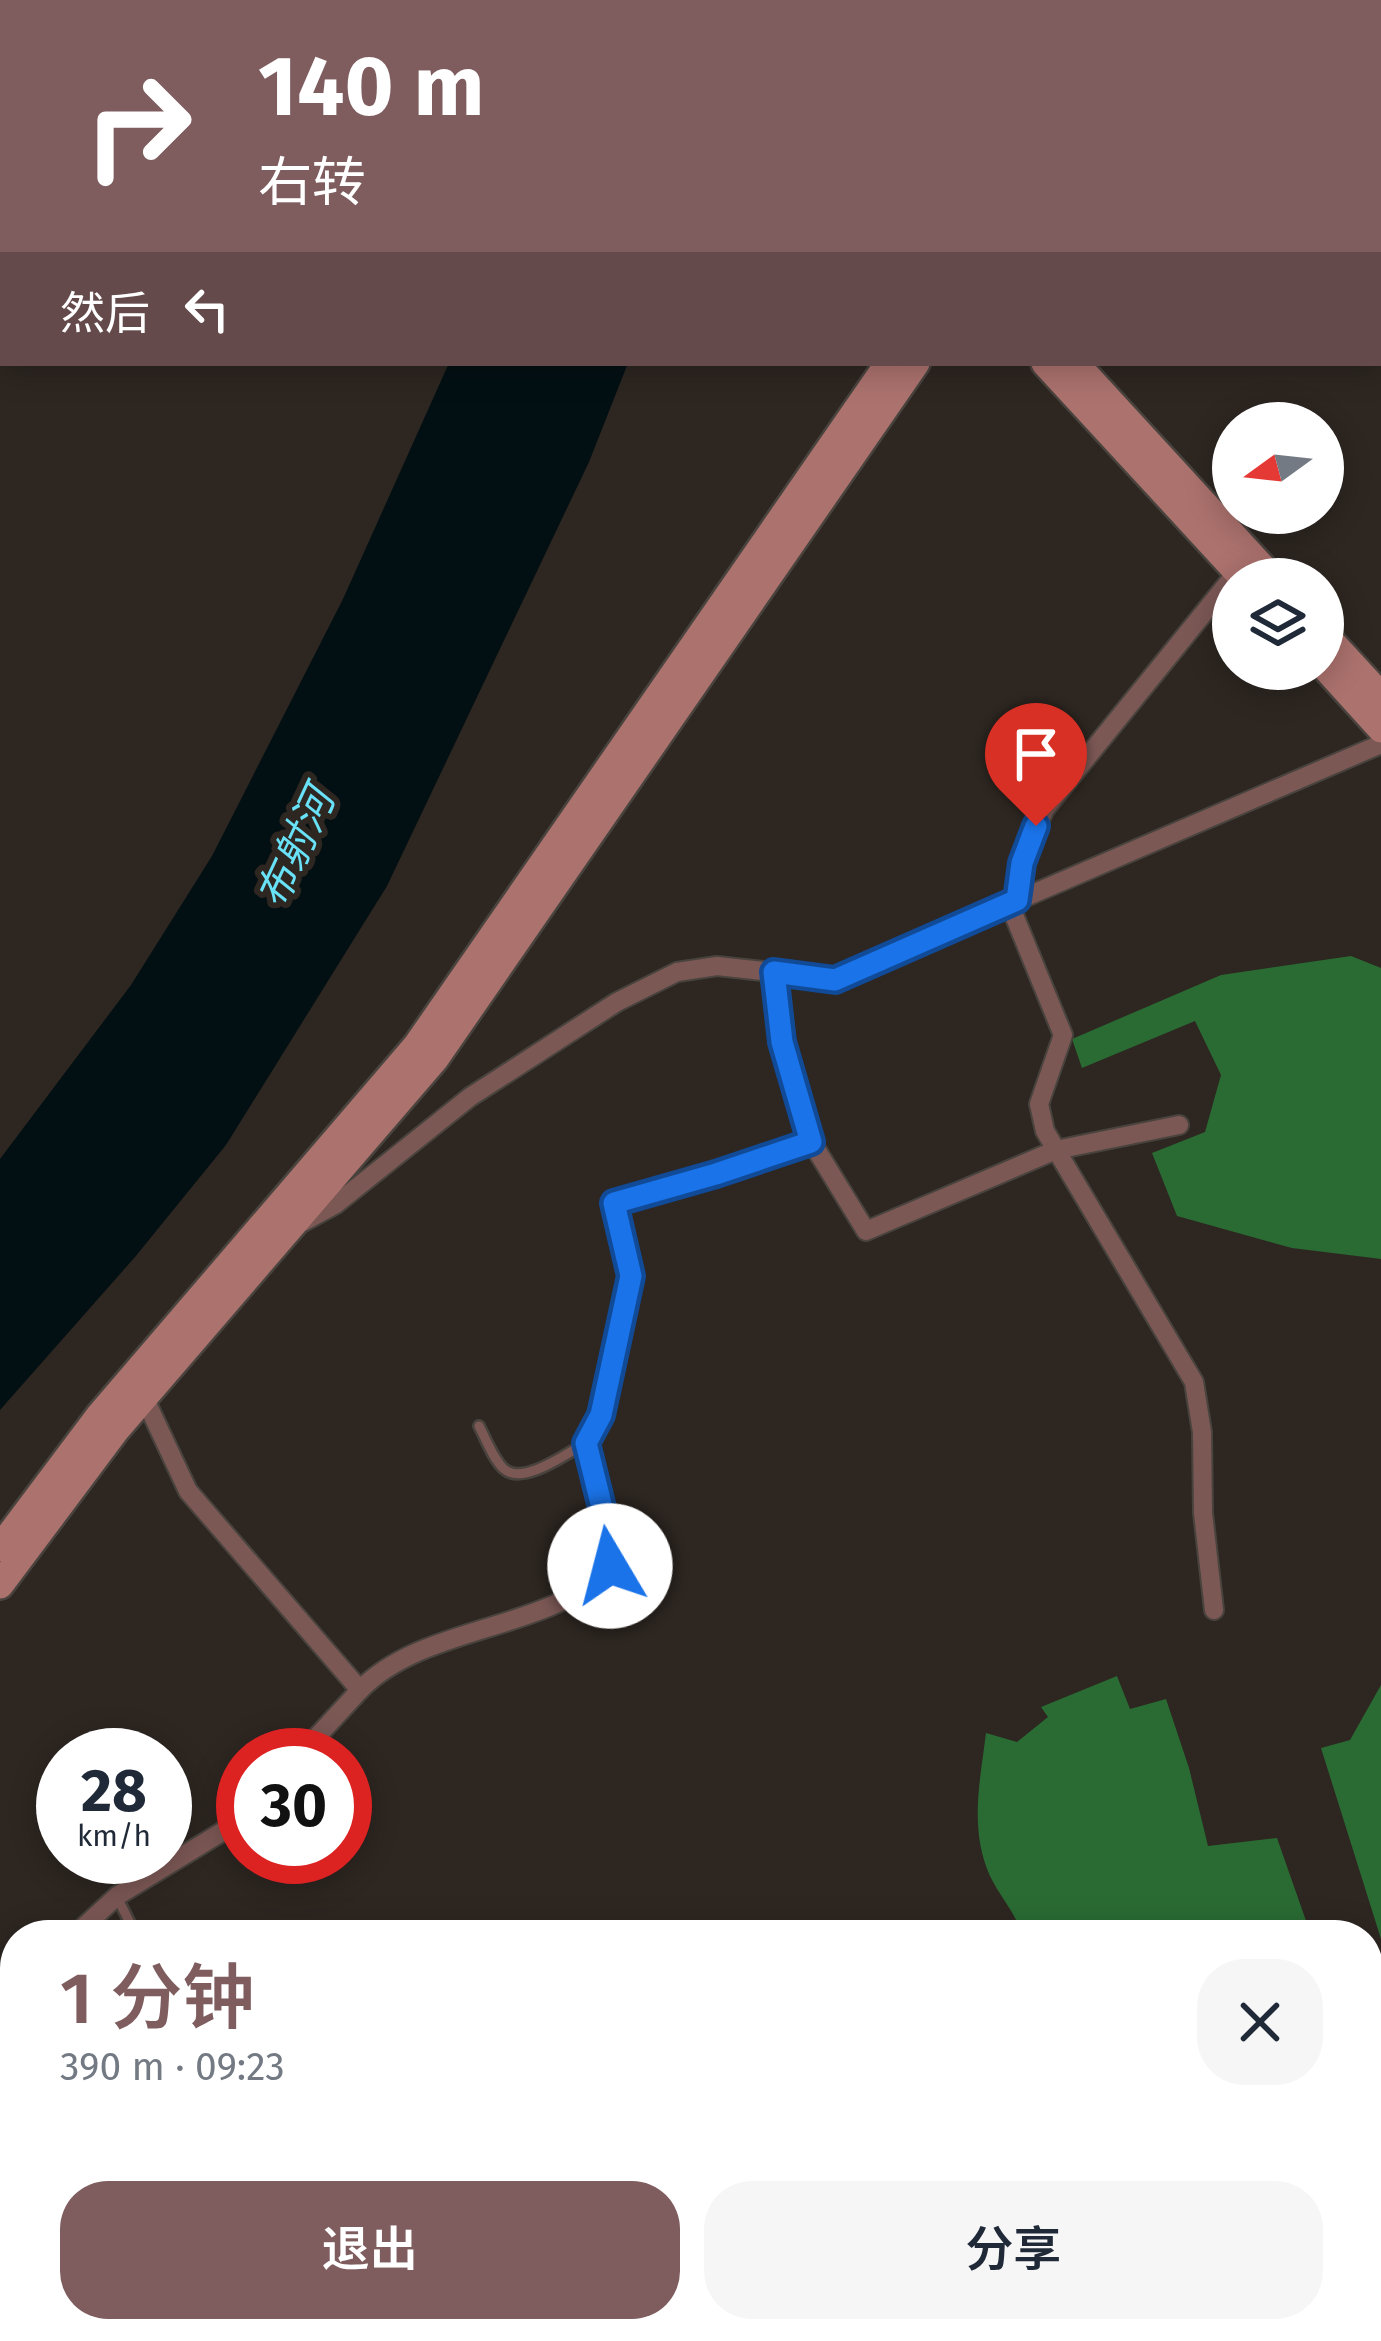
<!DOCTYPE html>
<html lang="zh">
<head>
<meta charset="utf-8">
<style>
  body { margin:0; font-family:"Fira Sans","Noto Sans SC",sans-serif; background:#f6f6f7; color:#1f2937; height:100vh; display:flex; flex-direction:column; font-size:45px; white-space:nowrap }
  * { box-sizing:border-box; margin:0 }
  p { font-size:39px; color:#747a83 }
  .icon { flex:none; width:66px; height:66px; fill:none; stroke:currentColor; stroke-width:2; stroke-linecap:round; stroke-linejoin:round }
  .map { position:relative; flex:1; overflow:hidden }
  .details { position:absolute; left:0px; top:1920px; width:1383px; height:423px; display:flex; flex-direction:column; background:#fff; border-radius:48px 48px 0 0; box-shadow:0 6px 30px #0003 }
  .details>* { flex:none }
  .guide { position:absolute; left:0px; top:0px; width:1383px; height:366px; box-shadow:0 6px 30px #0003; background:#7f5d5f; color:#fff; overflow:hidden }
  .needle { width:78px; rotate:255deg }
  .tools { position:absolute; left:1212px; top:402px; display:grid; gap:24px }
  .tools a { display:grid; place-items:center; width:132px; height:132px; border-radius:50%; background:#fff; box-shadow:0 6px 30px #0003; font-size:60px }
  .speed { position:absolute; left:36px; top:1728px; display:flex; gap:24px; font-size:60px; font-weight:700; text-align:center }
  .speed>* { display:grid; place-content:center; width:156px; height:156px; border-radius:50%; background:#fff; box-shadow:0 6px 30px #0003; line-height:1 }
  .speed small { font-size:30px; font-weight:400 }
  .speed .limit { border:18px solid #d22; background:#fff; color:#111 }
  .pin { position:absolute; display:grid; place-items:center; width:102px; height:102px; color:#fff; margin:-123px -51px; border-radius:50% 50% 50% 0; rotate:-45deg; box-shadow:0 0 12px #0007 }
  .pin .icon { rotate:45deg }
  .me { position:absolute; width:132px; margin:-66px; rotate:352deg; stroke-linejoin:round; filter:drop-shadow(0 0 9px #0008) }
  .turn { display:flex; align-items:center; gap:42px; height:252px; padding:0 60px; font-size:54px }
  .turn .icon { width:156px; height:156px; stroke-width:2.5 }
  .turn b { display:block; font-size:84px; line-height:102px }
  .then { display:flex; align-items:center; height:114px; padding:0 60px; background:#0003; gap:24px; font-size:45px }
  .round { display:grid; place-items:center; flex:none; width:126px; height:126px; border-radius:48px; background:#f6f6f7 }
  .head { display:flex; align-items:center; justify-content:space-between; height:204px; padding:0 60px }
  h1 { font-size:72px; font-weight:600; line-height:90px; color:#7f5d5f }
  .button { display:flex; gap:24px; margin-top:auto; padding:24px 60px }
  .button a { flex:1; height:138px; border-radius:48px; background:#7f5d5f; color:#fff; font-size:48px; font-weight:600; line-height:138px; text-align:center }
  .button a+a { background:#f6f6f7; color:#1f2937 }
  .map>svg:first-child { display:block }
  .forest { fill:#2a6b33 }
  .water { fill:#031013 }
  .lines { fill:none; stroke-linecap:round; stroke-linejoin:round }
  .service-casing { stroke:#49433e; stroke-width:14 }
  .minor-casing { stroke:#49433e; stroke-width:22 }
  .tertiary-casing { stroke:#49433e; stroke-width:28 }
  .secondary-casing { stroke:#49433e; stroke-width:32 }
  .service { stroke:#7c5855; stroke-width:9 }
  .minor { stroke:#7c5855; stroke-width:18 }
  .tertiary { stroke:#7c5855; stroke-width:24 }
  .secondary { stroke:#ac726e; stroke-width:27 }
  .route-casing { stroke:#114b97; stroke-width:30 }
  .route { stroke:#1a73e8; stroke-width:21 }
  .labels { text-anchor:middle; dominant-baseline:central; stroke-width:12; stroke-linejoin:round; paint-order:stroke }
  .water-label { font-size:42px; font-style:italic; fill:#69e1f6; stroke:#2d2621 }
</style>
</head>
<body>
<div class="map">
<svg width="1381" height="2341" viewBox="0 0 1381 2341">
  <rect width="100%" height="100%" fill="#2d2621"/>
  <g class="forest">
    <path d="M1351 956 1381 968V1259L1292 1248 1177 1216 1152 1153 1205 1132 1221 1075 1195 1021 1082 1068 1072 1039 1221 975Z"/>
    <path d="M1117 1676 1130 1709 1166 1699 1189 1768 1208 1846 1277 1838 1311 1935H1022C1016 1913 1000 1897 990 1876 969 1829 980 1782 986 1733L1017 1742 1048 1717 1041 1707Z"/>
    <path d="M1381 1685V1939L1321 1748 1350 1740Z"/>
    <path d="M1368 2104 1381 2142V2341H1160L1155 2328H1368Z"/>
  </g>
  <path class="water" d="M449 363H628L589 462 387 886 226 1145 135 1257 0 1410V1159L131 985 212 856 343 599Z"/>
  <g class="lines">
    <defs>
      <g id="service">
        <path d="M479 1426C486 1439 493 1459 504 1469 523 1486 567 1453 586 1443"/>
        <path d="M117 1897 136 1935"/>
      </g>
      <g id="minor">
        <path d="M1017 900 1028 844 1045 809 1237 572"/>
        <path d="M1009 903 1063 1035 1039 1104 1045 1131 1194 1382 1202 1432 1203 1513 1214 1610"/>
        <path d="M811 1141 866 1231 1056 1150 1179 1125"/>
        <path d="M303 1222 336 1204 470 1097 617 1002 677 972 717 966 835 979 1381 744"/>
        <path d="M144 1397 188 1491 360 1690 300 1755"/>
        <path d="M360 1690C425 1623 553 1632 610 1566L611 1544 586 1443 601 1415 631 1276 614 1203 716 1174 811 1141 782 1042 774 972"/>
        <path d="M75 1935 117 1896 230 1827 243 1813"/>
        <path d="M0 2015 15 2001"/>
      </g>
      <g id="tertiary">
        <path d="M153 3 156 0"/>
        <path d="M0 138 3 135"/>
      </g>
      <g id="secondary">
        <path d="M710 0 713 3"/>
        <path d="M743 0 746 3"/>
        <path d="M1140 3 1142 0"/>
        <path d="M1167 3 1169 0"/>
        <path d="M1045 363 1244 579"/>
        <path d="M1075 363 1273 579"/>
        <path d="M1323 633 1381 696"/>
        <path d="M1323 665 1381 729"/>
        <path d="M0 1548 99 1416 417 1045 889 363"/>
        <path d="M0 1585 116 1430 435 1059 916 363"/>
      </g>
    </defs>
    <use href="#service" class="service-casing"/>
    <use href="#minor" class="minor-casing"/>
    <use href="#tertiary" class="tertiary-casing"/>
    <use href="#secondary" class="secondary-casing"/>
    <use href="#service" class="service"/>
    <use href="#minor" class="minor"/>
    <use href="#tertiary" class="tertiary"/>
    <use href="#secondary" class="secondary"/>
  </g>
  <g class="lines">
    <defs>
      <path id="route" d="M610 1566 611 1544 586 1443 601 1415 631 1276 614 1203 716 1174 811 1142 782 1042 774 972 835 980 1017 900 1022 863 1036 826"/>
    </defs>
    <use href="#route" class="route-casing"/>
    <use href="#route" class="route"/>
  </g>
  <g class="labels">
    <g class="water-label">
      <text transform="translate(296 848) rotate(-65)">布射河</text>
    </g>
  </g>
</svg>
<div class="tools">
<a><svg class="needle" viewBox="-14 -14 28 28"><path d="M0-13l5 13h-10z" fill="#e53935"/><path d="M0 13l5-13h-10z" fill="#747a83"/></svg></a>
<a><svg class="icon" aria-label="layers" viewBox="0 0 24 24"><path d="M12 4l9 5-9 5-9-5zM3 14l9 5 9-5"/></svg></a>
</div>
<div class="speed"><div>28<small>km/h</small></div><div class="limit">30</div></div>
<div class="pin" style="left:1036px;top:826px;background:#d93025"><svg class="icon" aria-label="arrive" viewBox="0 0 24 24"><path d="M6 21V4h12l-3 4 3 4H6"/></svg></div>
<svg class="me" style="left:610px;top:1566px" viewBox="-20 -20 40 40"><circle r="19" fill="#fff"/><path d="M0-13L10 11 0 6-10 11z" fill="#1a73e8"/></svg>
<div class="guide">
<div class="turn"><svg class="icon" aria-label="right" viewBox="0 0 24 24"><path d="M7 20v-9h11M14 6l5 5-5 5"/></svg><div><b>140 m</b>右转</div></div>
<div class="then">然后<svg class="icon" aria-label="left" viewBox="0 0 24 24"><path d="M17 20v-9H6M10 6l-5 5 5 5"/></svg></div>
</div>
<section class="details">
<div class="head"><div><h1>1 分钟</h1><p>390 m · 09:23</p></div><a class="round"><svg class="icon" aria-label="close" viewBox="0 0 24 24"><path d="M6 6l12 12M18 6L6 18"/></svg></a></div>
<div class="button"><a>退出</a><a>分享</a></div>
</section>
</div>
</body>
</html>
